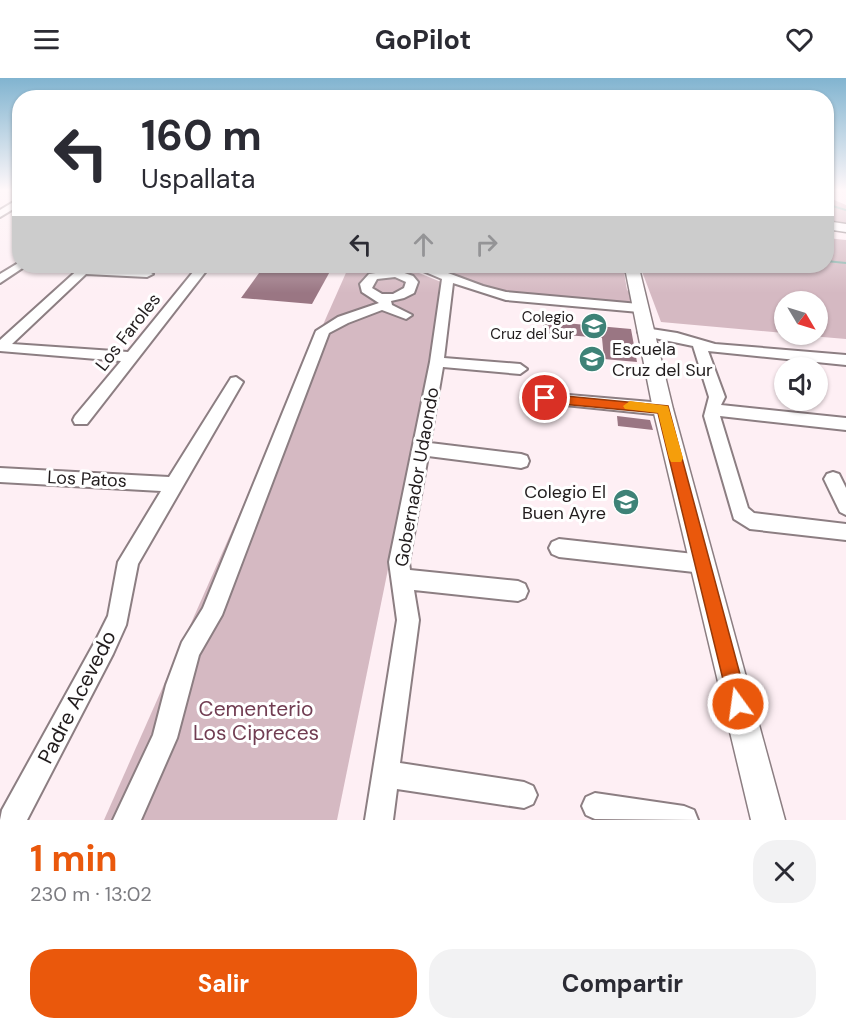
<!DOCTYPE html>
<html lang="es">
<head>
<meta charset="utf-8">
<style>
  body { margin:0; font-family:"DM Sans",sans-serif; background:#f2f2f3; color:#2b2b33; height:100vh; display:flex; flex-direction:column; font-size:22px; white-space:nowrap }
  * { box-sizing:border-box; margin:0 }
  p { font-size:20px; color:#7c7c81 }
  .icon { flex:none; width:33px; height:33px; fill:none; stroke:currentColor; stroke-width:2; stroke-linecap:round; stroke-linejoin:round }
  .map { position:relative; height:742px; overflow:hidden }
  .sheet { display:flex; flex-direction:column; background:#fff; flex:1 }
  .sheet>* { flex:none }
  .hud { position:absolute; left:12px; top:12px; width:822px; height:183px; border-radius:24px; box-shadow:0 2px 4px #0004; background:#fff; color:#2b2b33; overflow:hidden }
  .needle { width:39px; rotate:128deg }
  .controls { position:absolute; left:774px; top:213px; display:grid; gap:12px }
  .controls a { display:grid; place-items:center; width:54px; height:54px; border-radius:50%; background:#fff; box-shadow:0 2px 4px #0004; font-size:30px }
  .pin { position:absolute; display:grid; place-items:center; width:51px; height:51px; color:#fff; margin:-26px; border:3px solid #fff; border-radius:50%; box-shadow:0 2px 6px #0007 }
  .me { position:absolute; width:66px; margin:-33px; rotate:346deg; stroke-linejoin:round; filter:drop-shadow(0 0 4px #0008) }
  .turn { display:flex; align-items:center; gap:21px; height:126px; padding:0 30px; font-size:27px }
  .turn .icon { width:78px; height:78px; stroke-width:2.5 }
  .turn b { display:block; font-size:42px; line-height:51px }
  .lanes { display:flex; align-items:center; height:57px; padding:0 30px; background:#0003; justify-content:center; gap:30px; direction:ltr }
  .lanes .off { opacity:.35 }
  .round { display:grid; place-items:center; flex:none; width:63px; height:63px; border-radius:24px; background:#f2f2f3 }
  .head { display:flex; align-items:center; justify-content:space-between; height:102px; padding:0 30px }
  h1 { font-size:36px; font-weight:700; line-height:45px; color:#ea580c }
  .button { display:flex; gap:12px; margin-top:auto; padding:12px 30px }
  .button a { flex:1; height:69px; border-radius:24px; background:#ea580c; color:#fff; font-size:24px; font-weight:700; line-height:69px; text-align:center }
  .button a+a { background:#f2f2f3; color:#2b2b33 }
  header { display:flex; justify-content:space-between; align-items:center; height:78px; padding:0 30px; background:#fff; font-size:27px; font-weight:700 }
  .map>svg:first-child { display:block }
  .green { fill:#d5b9c2 }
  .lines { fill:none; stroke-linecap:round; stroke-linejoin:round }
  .stream { stroke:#88b3ab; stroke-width:2 }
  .building { fill:#9a7683 }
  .minor-casing { stroke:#8c7e82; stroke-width:4 }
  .major-casing { stroke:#8c7e82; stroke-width:3 }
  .highway-casing { stroke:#8c7e82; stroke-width:3 }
  .minor { fill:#fff; fill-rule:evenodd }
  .major { fill:#fff; fill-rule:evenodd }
  .highway { fill:#fff; fill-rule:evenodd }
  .route { fill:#ea580c; stroke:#983908; stroke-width:1.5 }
  .slow { fill:#f59e0b }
  .labels { text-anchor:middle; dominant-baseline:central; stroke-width:6; stroke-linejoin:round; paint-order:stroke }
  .far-poi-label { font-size:15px; fill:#211c1d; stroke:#fff; text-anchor:end }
  .street-label { font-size:18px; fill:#211c1d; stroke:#fff }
  .poi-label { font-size:18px; fill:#211c1d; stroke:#fff; text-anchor:start }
  .near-street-label { font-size:21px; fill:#211c1d; stroke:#fff }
  .near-park-label { font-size:21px; fill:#713d52; stroke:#fff }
</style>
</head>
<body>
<header><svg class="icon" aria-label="menu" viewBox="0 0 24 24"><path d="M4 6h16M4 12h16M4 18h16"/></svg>GoPilot<svg class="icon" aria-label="heart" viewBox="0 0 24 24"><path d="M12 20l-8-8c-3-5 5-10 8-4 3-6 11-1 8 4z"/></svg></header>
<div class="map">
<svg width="846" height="742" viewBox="0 0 846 742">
  <rect width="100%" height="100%" fill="#feeff4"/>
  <g class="green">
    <path d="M826 111 832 121 846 127V145L827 143Z"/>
    <path d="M827 160 846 162V261L799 257 818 256V224H784V255L661 244 640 188H826Z"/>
    <path d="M349 188H402L441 204 444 216 337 742H104Z"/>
    <path d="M433 188H623L627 212 631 215 632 223 630 226 501 214Z"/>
  </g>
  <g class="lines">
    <g class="stream">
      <path d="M826 126 846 132"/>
      <path d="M826 183 846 185"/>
    </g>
  </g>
  <g class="building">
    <path d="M264 188H333L312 226 241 220Z"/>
    <path d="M543 243 631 251 637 284 604 281 602 260 543 255Z"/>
    <path d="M617 338 650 342 653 352 618 348Z"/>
  </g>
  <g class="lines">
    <defs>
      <g id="minor">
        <path d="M20 120V127L0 139V132Z"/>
        <path d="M20 184V188H25L24 189 0 205V196Z"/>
        <path d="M82 188 147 193 153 196 147 199 86 196 12 266 128 274 198 188H210L87 346H75L73 342 75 338 121 283 0 273V262Z"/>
        <path d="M415 188H429L483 208 506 214 639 226 645 230 639 234 506 222 453 205 444 280 520 286 527 291 520 296 443 289 430 365 521 376 527 378 529 383 527 388 521 390 428 378 409 484 410 492 518 503 525 506 528 513 525 520 518 523 414 512 419 542 400 685 524 704 533 708 537 717 533 726 524 730 397 711 393 742H365L397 542 389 484 430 284 442 201 416 190Z"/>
        <path d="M396 192 413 198 418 204 414 215 404 220 391 223 392 227 412 237 406 241 382 232 348 245 329 255 222 537 199 577 177 660 141 742H113L153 657 166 607 182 564 203 530 316 253 338 239 379 225 362 214 360 206 369 196ZM395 199 406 204 404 210 393 216H382L372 210 377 201Z"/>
        <path d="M645 250 677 255 715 266 846 277V287L708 273 725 319 721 327 846 340V352L720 338 748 430 754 435 846 446V462L750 451 734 441 704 338 709 319 693 268 640 257 638 254Z"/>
        <path d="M236 299 243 304 138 486 126 547 113 576 27 742H0L2 732 97 560 108 538 118 484 161 413 0 404V390L169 399 231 300Z"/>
        <path d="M545 315 663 325 668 327 671 331 668 335 663 337 545 325 537 320Z"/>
        <path d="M833 394 839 396 846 410V437L840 434 824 401 827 396Z"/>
        <path d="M559 461 703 477 710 479 713 486 710 493 703 495 559 479 552 476 549 470 552 464Z"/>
        <path d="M595 715 684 728 694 732 698 742 595 741 586 737 582 728 586 719Z"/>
      </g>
      <path id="major" d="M620 188H635L640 194 673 331 785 742H751L653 331 626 195Z"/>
      <path id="highway" d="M826 143 846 146V154L826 151Z"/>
    </defs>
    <use href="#minor" class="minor-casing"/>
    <use href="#major" class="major-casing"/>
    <use href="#highway" class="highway-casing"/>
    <use href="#minor" class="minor"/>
    <use href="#major" class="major"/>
    <use href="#highway" class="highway"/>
  </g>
  <linearGradient id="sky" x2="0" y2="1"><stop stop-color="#81b4d0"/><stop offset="0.52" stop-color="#fff8fa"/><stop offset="1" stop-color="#fff8fa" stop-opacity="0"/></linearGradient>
  <rect width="846" height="215" fill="url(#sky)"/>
  <path class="route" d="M545 316 668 328 748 626 745 633 738 636 731 633 729 626 658 335 540 324 538 320Z"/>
  <path class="slow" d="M630 323 668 328 683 380 681 384H671L669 380 658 335 625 331 623 328Z"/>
  <defs>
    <symbol id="school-disc" viewBox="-11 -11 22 22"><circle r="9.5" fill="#3e8277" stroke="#fff"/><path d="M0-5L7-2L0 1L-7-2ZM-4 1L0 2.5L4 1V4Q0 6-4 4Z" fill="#fff"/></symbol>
  </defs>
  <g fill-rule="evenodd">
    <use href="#school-disc" x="579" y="233" width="30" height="30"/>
    <use href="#school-disc" x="577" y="266" width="30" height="30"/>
    <use href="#school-disc" x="611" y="409" width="30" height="30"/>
  </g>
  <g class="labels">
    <g class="far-poi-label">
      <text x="574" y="239">Colegio<tspan x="574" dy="17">Cruz del Sur</tspan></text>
    </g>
    <g class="street-label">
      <text transform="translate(128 254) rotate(-52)">Los Faroles</text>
      <text transform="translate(417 399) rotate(-80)">Gobernador Udaondo</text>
      <text transform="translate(87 401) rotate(3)">Los Patos</text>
    </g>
    <g class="poi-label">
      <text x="612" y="271">Escuela<tspan x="612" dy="21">Cruz del Sur</tspan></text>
      <text x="606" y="414" text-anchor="end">Colegio El<tspan x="606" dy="21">Buen Ayre</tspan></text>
    </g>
    <g class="near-street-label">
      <text transform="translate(77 619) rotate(-63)">Padre Acevedo</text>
    </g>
    <g class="near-park-label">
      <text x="256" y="631">Cementerio<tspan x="256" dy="24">Los Cipreces</tspan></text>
    </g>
  </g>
</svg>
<div class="controls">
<a><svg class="needle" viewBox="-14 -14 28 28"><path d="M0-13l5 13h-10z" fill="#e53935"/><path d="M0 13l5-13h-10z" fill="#7c7c81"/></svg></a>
<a><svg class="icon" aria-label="sound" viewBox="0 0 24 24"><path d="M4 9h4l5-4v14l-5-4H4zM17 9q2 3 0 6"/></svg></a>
</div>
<div class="pin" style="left:545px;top:320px;background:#d93025"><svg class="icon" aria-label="arrive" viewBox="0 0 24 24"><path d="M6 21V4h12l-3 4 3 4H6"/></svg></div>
<svg class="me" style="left:738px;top:626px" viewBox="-20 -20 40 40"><circle r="17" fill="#ea580c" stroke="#fff" stroke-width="3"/><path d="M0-11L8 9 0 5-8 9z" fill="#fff"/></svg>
<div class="hud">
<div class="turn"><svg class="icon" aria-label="left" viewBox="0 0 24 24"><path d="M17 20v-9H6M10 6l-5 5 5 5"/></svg><div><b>160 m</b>Uspallata</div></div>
<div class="lanes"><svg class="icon" aria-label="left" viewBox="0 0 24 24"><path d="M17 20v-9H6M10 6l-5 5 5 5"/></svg><svg class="icon off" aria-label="ahead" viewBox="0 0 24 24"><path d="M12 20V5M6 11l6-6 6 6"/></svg><svg class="icon off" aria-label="right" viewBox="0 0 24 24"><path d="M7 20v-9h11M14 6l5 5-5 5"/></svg></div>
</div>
</div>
<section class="sheet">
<div class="head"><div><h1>1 min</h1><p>230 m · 13:02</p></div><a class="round"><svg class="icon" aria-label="close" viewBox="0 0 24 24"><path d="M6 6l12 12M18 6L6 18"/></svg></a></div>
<div class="button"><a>Salir</a><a>Compartir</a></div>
</section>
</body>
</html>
